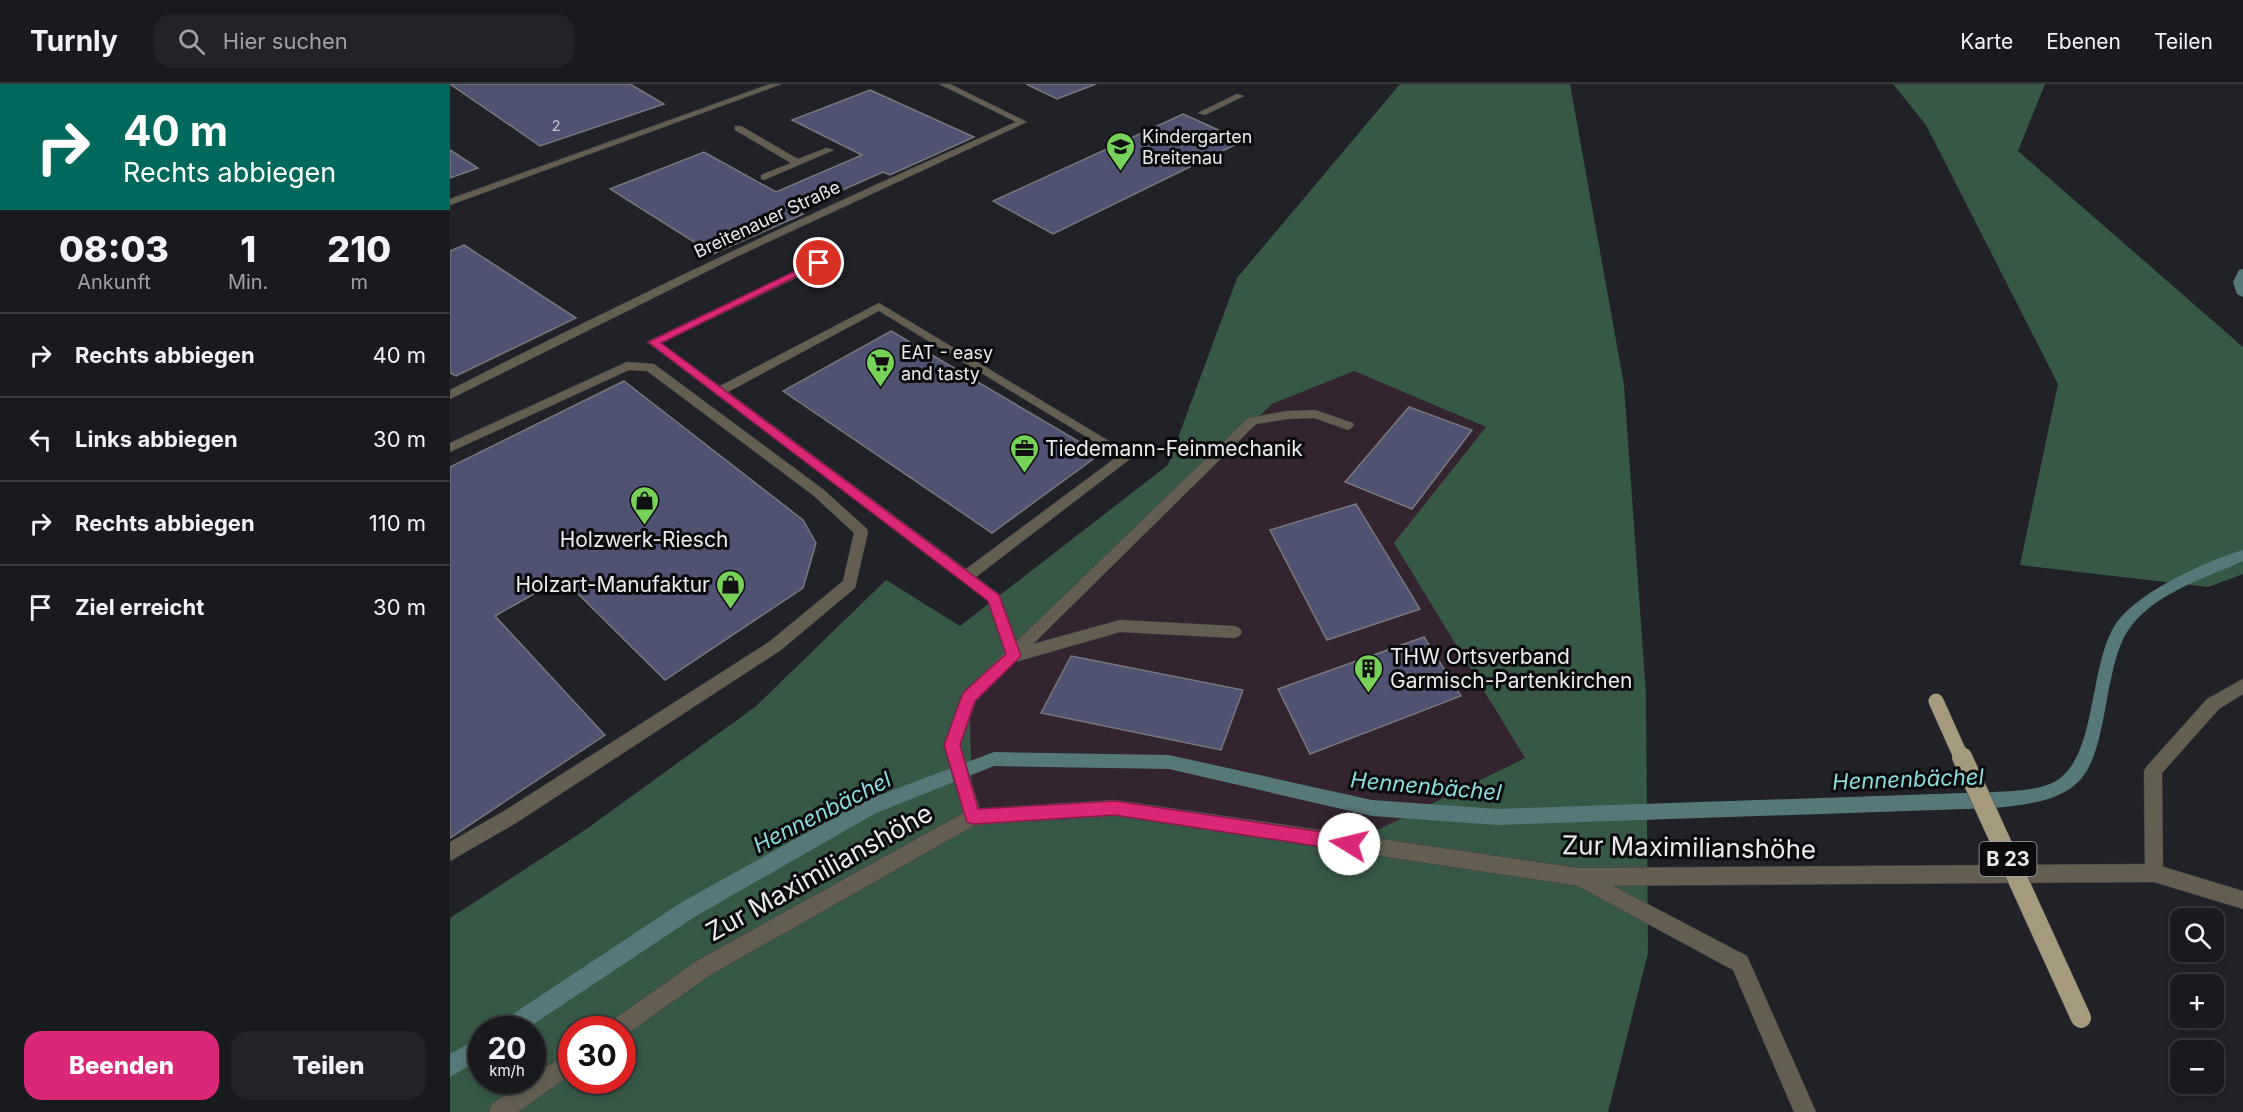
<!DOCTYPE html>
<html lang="de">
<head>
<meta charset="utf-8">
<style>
  body { margin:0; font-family:Inter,sans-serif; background:#212326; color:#f1f3f6; height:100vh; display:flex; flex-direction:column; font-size:22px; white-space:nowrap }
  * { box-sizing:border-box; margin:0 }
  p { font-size:20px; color:#9fa1a4 }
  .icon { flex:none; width:33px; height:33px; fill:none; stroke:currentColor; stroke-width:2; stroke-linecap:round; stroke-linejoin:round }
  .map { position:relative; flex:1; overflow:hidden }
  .details { display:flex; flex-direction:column; background:#181a1d; width:450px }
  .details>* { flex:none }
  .hud { background:#00695c; color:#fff; overflow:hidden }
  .fabs { position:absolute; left:1720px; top:824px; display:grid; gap:12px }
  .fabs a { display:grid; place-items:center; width:54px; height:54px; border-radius:12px; background:#181a1d; box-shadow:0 3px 9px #0003,0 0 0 2px #36383b; font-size:30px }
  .speed { position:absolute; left:18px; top:932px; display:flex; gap:12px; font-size:30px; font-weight:700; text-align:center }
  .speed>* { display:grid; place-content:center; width:78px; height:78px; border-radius:50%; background:#181a1d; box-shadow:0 3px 9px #0003,0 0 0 2px #36383b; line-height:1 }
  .speed small { font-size:15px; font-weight:400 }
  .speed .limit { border:9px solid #d22; background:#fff; color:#111 }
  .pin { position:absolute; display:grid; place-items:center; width:51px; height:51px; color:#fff; margin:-26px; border:3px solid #fff; border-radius:50%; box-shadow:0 2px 6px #0007 }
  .me { position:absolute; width:66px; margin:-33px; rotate:279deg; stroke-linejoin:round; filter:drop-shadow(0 0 4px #0008) }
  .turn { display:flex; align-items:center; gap:21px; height:126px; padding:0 24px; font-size:27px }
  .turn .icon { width:78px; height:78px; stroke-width:2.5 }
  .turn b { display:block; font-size:42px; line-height:51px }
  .eta { display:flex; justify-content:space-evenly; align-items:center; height:102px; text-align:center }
  .eta b { font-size:36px; font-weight:800; line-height:42px }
  .button { display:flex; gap:12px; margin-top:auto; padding:12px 24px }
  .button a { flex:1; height:69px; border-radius:18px; background:#db2777; color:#fff; font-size:24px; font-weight:800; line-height:69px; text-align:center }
  .button a+a { background:#212326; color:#f1f3f6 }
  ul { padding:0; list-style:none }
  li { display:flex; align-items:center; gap:18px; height:84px; padding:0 24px; border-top:2px solid #36383b }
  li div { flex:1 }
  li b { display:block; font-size:22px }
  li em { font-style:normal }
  header { display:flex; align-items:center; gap:36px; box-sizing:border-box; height:84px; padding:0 30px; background:#181a1d; border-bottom:2px solid #36383b }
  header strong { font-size:28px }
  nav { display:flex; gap:33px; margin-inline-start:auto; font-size:21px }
  .search { width:420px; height:54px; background:#212326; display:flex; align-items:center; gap:15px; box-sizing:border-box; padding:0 21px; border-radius:18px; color:#9fa1a4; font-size:22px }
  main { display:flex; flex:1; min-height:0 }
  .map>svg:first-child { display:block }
  .commercial { fill:#33242f }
  .forest { fill:#375845; fill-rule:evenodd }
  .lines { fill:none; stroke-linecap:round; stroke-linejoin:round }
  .stream { fill:#57787a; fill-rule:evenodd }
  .building { fill:#505271; stroke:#77777d; stroke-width:1.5 }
  .lane-casing { stroke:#3c3e43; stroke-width:1 }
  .street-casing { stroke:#3c3e43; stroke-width:1 }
  .lane { fill:#635e50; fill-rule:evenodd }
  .street { fill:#635e50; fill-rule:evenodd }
  .primary-bridge-far1-casing { stroke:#3c3e43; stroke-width:16; stroke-linecap:butt }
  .primary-bridge-casing { stroke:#3c3e43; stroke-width:21; stroke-linecap:butt }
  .primary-bridge-far1 { stroke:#a59a7d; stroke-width:15 }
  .primary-bridge { stroke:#a59a7d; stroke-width:20 }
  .route { fill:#db2777; stroke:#8e194d; stroke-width:1.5 }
  .labels { text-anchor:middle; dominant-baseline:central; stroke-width:6; stroke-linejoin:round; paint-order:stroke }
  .far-number-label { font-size:15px; fill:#c4c5d0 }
  .far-poi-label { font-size:18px; fill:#eaebef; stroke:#0b0b0d; text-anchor:start }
  .far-street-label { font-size:18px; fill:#eaebef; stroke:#0b0b0d }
  .shield { fill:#0b0b0d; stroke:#a7a8ab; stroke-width:1.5 }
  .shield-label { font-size:20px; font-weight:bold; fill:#eaebef }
  .poi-label { font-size:21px; fill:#eaebef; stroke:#0b0b0d; text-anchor:start }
  .water-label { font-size:22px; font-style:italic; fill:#8bddde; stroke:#0b0b0d }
  .near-street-label { font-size:26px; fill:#eaebef; stroke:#0b0b0d }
</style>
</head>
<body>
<header>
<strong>Turnly</strong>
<div class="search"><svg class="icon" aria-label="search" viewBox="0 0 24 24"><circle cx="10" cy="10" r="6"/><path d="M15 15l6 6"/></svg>Hier suchen</div>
<nav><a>Karte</a><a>Ebenen</a><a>Teilen</a></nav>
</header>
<main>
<section class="details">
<div class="hud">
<div class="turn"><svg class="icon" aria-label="right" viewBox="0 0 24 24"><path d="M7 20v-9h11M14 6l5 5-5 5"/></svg><div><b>40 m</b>Rechts abbiegen</div></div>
</div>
<div class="eta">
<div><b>08:03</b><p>Ankunft</p></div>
<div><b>1</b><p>Min.</p></div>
<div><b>210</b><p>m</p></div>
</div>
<ul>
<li><svg class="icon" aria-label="right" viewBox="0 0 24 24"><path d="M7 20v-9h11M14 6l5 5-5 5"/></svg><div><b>Rechts abbiegen</b></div><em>40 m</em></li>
<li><svg class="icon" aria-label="left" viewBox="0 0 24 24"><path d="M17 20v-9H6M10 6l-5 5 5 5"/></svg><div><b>Links abbiegen</b></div><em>30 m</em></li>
<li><svg class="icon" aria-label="right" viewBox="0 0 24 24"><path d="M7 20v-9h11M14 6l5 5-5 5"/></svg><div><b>Rechts abbiegen</b></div><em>110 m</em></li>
<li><svg class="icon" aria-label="arrive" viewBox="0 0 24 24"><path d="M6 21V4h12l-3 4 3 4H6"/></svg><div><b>Ziel erreicht</b></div><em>30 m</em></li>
</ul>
<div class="button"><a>Beenden</a><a>Teilen</a></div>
</section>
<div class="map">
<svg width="1793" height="1028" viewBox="0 0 1793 1028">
  <rect width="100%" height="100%" fill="#202227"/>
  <path class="commercial" d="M904 287 1037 344 945 459 1076 673 899 760 523 733 519 613 822 320Z"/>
  <g class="forest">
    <path d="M950 0H1120L1174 301 1196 610 1198 869 1158 1028H0V834L135 746 305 623 436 496 510 542 718 381 787 194ZM904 287 1036 343 944 459 1075 674 899 760 665 724 523 733 519 613 822 320ZM32 945H82V996H32ZM122 945H172V996H122Z"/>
    <path d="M1443 0H1595L1568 67 1793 263V490L1758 503 1570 481 1608 300 1476 41Z"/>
  </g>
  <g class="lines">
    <g class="stream">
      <path d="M1793 185V213L1787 210 1783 198 1789 186Z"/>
      <path d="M1793 466V477C1754 495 1701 510 1677 548 1667 564 1663 586 1659 604 1643 693 1640 716 1543 724L1048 741 922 732 719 685 544 682 426 729 246 832 76 945H48L51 938 232 818 414 717 544 668 719 671 922 716 1048 725 1543 708C1562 707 1584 707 1602 699 1649 677 1637 580 1667 538 1690 507 1756 477 1793 466Z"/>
      <path d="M32 952V974L0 993V970Z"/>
    </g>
  </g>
  <g class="building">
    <path d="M0 0H180L214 20 90 62Z"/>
    <path d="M576 0H646L607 15Z"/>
    <path d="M420 6 524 53 440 91 433 88 347 126 353 130 263 170 160 105 254 68 326 108 412 71 342 36Z"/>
    <path d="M733 30 793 57 603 150 543 117Z"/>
    <path d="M0 66 28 84 0 94Z"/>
    <path d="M14 161 126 234 6 292 0 289V167Z"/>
    <path d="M441 247 650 370 542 449 333 307Z"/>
    <path d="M174 297 353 436 366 459 353 504 215 596 112 494 45 532 155 651 0 754V383Z"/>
    <path d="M959 323 1022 346 962 425 895 398Z"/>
    <path d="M906 420 970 525 877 556 820 446Z"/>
    <path d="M974 553 1011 612 860 670 828 605Z"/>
    <path d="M621 572 793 606 771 666 591 629Z"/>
  </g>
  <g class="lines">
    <defs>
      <g id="lane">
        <path d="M320 0H332L0 121V115Z"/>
        <path d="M787 10 794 12 755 31 748 29Z"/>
        <path d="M285 42H291L348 75 376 64 384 66 314 96 311 95V91L341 79 285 46Z"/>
        <path d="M369 176 373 177V181L211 259 270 302 429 219 684 372 526 493 549 510 567 557 798 334 837 327 865 326 903 339 904 342 898 346 864 334 837 335 806 340 583 560 670 536 784 542 789 544 792 548 789 552 784 554 670 548 565 578 526 617 510 661 532 733 529 739 523 741 517 739 514 733 494 661 513 608 555 568 538 517 197 258ZM429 227 668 372 516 485 278 308Z"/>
        <path d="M177 278 204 280 374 406 416 444 418 448 405 504 331 566 66 739 0 777V758L54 727 319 558 393 497 404 449 364 412 197 287 179 286 0 368V359Z"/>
        <path d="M1793 595V610L1769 625 1712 689 1713 789 1711 795 1704 798 1697 795 1695 789 1694 687 1697 682 1757 615Z"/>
        <path d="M1129 784 1297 872 1366 1028H1344L1283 886 1122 799 1120 793 1122 787Z"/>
      </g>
      <g id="street">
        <path d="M489 0H500L577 38 288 172 0 315V306C186 211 375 122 566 38Z"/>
        <path d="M665 716 1129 784 1704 780 1793 807V825L1704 798 1129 802 665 732 525 741 262 890 174 952 172 953V945H157L160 938 248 876 517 727 523 725Z"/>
        <path d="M122 967V990L68 1028H39L42 1020 77 996H82V992Z"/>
      </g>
    </defs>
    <use href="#lane" class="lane-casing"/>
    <use href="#street" class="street-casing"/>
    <use href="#lane" class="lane"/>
    <use href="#street" class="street"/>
    <defs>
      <path id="primary-bridge-far1" d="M1486 617 1512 675"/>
      <path id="primary-bridge" d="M1512 673 1631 934"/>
    </defs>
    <use href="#primary-bridge-far1" class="primary-bridge-far1-casing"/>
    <use href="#primary-bridge" class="primary-bridge-casing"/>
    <use href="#primary-bridge-far1" class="primary-bridge-far1"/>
    <use href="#primary-bridge" class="primary-bridge"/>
  </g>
  <path class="route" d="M366 177 374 179 211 259 549 511 571 572 525 617 510 661 528 725 665 717 899 752 905 754 907 760 905 765 899 767 665 731 523 740 517 738 494 661 513 609 556 570 538 517 198 258Z"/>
  <defs>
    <symbol id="school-pin" viewBox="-11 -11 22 30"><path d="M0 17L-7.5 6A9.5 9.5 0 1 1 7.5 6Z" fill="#77d259" stroke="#0b0b0d"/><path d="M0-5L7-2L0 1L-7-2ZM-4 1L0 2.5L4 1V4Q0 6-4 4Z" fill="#111"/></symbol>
    <symbol id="supermarket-pin" viewBox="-11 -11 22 30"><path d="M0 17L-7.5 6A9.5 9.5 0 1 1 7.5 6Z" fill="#77d259" stroke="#0b0b0d"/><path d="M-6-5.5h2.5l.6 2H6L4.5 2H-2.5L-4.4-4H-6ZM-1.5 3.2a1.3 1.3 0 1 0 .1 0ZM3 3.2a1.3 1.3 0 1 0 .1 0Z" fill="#111"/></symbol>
    <symbol id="office-pin" viewBox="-11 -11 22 30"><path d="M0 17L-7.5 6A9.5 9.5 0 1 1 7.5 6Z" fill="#77d259" stroke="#0b0b0d"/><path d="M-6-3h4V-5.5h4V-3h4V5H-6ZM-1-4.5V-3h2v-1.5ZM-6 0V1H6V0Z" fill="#111"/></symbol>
    <symbol id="shop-pin" viewBox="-11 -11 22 30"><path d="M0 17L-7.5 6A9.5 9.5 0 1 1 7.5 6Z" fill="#77d259" stroke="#0b0b0d"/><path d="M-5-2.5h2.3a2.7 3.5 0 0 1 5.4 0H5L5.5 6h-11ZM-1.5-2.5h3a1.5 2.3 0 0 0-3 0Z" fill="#111"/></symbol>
    <symbol id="building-pin" viewBox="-11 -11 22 30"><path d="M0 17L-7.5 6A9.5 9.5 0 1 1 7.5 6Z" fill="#77d259" stroke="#0b0b0d"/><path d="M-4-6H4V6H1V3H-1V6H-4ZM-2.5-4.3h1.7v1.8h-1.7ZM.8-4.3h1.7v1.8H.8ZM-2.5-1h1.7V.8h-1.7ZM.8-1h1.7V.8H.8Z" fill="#111"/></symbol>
  </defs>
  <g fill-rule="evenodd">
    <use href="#school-pin" x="654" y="46" width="33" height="45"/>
    <use href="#supermarket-pin" x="414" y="262" width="33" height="45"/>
    <use href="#office-pin" x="558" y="348" width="33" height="45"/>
    <use href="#shop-pin" x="178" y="400" width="33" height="45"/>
    <use href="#shop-pin" x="264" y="484" width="33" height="45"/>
    <use href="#building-pin" x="902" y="568" width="33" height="45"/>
  </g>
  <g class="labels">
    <g class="far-number-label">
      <text x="106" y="41">2</text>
    </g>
    <g class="far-poi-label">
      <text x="692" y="52">Kindergarten<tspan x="692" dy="21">Breitenau</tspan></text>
      <text x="451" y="268">EAT - easy<tspan x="451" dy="21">and tasty</tspan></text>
    </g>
    <g class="far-street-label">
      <text transform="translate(317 135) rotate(-25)">Breitenauer Straße</text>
    </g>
    <rect class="shield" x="1529.5" y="758" width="57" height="34" rx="4.5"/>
    <g class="shield-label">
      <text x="1558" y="775">B 23</text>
    </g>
    <g class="poi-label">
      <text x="595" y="364">Tiedemann-Feinmechanik</text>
      <text x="194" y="455" text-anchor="middle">Holzwerk-Riesch</text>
      <text x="260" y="500" text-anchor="end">Holzart-Manufaktur</text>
      <text x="940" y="572">THW Ortsverband<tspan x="940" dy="24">Garmisch-Partenkirchen</tspan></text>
    </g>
    <g class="water-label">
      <text transform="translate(1458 695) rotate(-2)">Hennenbächel</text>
      <text transform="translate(976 702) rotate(5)">Hennenbächel</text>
      <text transform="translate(372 728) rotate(-27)">Hennenbächel</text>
    </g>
    <g class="near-street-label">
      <text transform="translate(1239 763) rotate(1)">Zur Maximilianshöhe</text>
      <text transform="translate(369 788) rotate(-29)">Zur Maximilianshöhe</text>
    </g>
  </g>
</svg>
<div class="fabs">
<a><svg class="icon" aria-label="search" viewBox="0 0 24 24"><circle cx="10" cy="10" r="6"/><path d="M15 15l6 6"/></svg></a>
<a>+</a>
<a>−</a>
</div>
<div class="speed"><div>20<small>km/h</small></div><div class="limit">30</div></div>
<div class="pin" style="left:369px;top:179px;background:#d93025"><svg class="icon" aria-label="arrive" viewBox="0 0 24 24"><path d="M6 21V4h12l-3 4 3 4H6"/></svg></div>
<svg class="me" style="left:899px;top:760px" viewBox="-20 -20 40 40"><circle r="19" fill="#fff"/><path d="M0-13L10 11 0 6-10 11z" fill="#db2777"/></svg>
</div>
</main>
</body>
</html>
